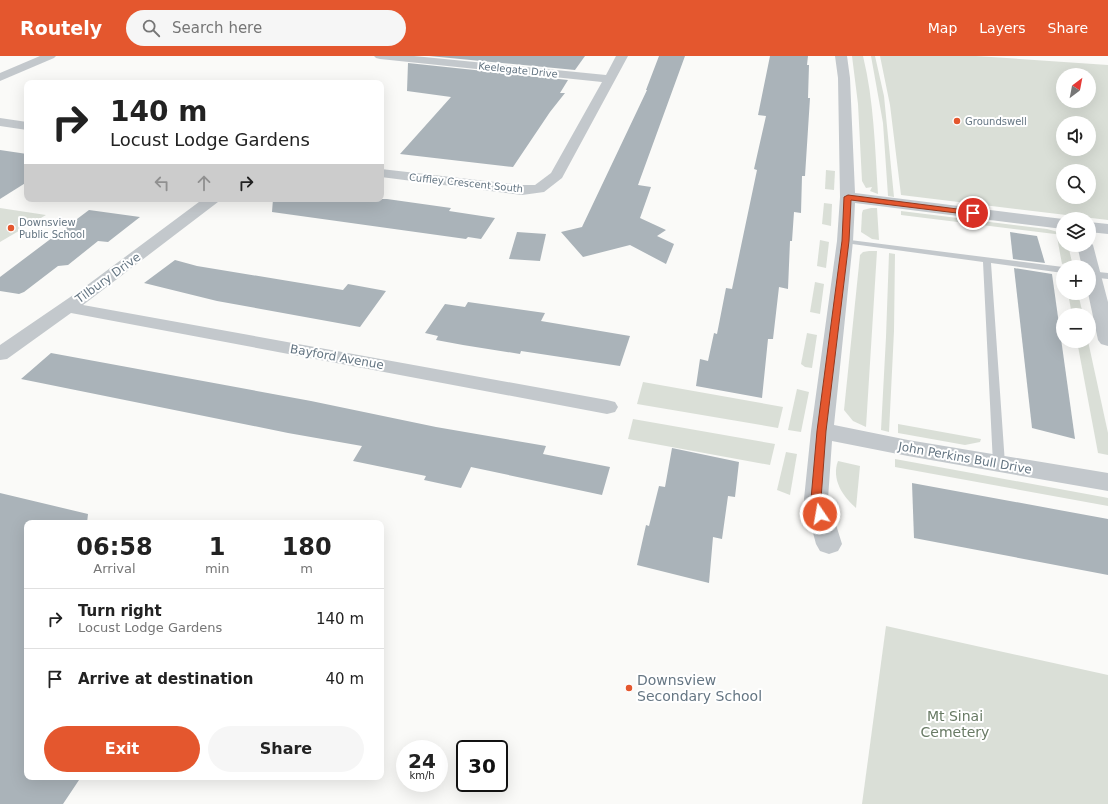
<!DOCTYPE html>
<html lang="en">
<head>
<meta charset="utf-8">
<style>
  body { margin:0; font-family:"DejaVu Sans",sans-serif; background:#f6f6f6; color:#222; height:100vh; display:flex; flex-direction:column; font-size:15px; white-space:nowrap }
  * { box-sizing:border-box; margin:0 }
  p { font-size:13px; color:#767676 }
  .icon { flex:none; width:22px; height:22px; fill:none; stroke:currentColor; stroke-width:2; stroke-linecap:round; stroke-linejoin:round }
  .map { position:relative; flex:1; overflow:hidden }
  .sheet { position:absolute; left:24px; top:464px; width:360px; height:260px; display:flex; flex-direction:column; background:#fff; border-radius:8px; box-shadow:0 4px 16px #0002 }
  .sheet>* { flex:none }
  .banner { position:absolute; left:24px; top:24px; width:360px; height:122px; border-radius:8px; box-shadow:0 4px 16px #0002; background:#fff; color:#222; overflow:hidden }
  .needle { width:26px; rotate:32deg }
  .tools { position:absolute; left:1056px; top:12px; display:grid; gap:8px }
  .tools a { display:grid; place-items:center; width:40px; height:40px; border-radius:50%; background:#fff; box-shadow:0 4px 16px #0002; font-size:20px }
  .speed { position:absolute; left:396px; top:684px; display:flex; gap:8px; font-size:20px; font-weight:700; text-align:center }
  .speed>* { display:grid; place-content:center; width:52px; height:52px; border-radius:50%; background:#fff; box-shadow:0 4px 16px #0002; line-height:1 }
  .speed small { font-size:10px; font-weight:400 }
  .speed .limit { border:2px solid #111; border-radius:6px; background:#fff; color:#111 }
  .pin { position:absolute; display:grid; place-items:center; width:34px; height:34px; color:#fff; margin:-17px; border:2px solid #fff; border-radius:50%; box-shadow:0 1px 4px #0007 }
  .me { position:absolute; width:44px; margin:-22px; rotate:348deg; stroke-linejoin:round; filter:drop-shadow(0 0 3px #0008) }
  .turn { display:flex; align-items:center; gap:14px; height:84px; padding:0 20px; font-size:18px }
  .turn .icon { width:52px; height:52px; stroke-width:2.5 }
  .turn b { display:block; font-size:28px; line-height:34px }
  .lanes { display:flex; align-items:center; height:38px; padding:0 20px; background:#0003; justify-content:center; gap:20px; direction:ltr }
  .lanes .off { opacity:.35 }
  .eta { display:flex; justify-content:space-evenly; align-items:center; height:68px; text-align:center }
  .eta b { font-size:24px; font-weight:700; line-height:28px }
  .action { display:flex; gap:8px; margin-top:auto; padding:8px 20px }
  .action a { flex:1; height:46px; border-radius:24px; background:#e4572e; color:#fff; font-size:16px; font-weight:700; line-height:46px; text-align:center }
  .action a+a { background:#f6f6f6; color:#222 }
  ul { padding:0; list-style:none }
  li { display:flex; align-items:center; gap:12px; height:60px; padding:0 20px; border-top:1px solid #e0e0e0 }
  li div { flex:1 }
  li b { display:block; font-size:15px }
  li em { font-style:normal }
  header { display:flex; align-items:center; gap:24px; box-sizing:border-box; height:56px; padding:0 20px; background:#e4572e; color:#fff }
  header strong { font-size:19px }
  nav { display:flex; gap:22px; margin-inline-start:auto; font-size:14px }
  .search { width:280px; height:36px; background:#f6f6f6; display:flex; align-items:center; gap:10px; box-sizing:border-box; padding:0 14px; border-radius:22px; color:#767676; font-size:15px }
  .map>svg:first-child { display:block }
  .green { fill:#dadfd7; fill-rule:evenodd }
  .building { fill:#aab3b9 }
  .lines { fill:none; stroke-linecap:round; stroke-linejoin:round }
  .service { fill:#c3c8cc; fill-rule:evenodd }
  .minor { fill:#c3c8cc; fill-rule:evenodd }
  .route { fill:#e4572e; stroke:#94391e }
  .poi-dot { fill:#e4572e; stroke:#fff; stroke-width:1.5 }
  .labels { text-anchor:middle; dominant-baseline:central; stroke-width:4; stroke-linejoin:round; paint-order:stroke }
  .far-street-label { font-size:10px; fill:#657683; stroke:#fff }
  .far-poi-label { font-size:10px; fill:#657683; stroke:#fff; text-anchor:start }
  .street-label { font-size:12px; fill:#657683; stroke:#fff }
  .near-poi-label { font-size:14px; fill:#657683; stroke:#fff; text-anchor:start }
  .near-park-label { font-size:14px; fill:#687a64; stroke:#fff }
</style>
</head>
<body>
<header>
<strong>Routely</strong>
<div class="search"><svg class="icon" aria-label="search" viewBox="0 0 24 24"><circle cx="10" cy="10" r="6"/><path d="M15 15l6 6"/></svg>Search here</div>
<nav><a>Map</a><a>Layers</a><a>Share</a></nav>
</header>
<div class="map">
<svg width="1108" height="748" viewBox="0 0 1108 748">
  <rect width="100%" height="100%" fill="#fafaf8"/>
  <g class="green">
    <path d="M852 0H863C874 45 875 92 878 138L870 135 872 131 866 132 862 125 858 48Z"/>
    <path d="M871 0H875L884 40 894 141 888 140 883 67Z"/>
    <path d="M880 0H976L1108 9V164L901 139 890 49ZM1063 19H1089V45H1063ZM1063 67H1089V93H1063ZM1063 115H1089V141H1063Z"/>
    <path d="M826 114 835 115 834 134 825 133Z"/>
    <path d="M824 147 832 148 831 170 822 168Z"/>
    <path d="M0 152 46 159 0 186Z"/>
    <path d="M871 152H877L879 184 872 183 861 176 862 157 863 154Z"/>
    <path d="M901 155 1047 173 1058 176 1063 179 901 159Z"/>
    <path d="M1057 181 1063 182V189H1068L1072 206 1062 208Z"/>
    <path d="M820 184 829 186 826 212 817 210Z"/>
    <path d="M869 195H877L866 371 853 365 844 354 860 199 863 196Z"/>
    <path d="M889 197 895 198 894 275 889 376 881 374 886 281Z"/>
    <path d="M815 226 824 228 820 258 810 256Z"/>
    <path d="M1068 237H1078L1083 259H1072Z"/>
    <path d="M807 277 817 279 812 312 805 311 801 308Z"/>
    <path d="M1077 285H1088L1108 377V399L1098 397Z"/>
    <path d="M643 326 783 351 778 372 637 348Z"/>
    <path d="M797 333 809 336 801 376 788 374Z"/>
    <path d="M633 363 775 388 770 409 628 383Z"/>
    <path d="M898 368 981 383 980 386 965 389 898 377Z"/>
    <path d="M786 396 797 398 790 439 777 434Z"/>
    <path d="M895 403 1103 441 1108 442V450L895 411Z"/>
    <path d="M838 405 860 410 856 452C843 441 831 423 838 405Z"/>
    <path d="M886 570 1108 619V748H862Z"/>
  </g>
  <g class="building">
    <path d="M429 0H585L575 14Z"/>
    <path d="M659 0H685L638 129 651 131 640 162 666 174 657 180 674 188 666 208 630 189 583 201 561 176 582 171 647 34H646Z"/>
    <path d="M770 0H808L807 9H809L808 42H810L805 120H802L801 157 794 156 792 185H790L788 233 779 231 773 283H768L762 342 696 330 700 303 708 305 714 277 717 278 726 232 732 233 757 114 754 113 766 60 758 59Z"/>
    <path d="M408 7 568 24 560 37H565L550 56 513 111 400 98 451 41 407 35Z"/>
    <path d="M0 94 27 98V126L0 143Z"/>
    <path d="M273 143H387L451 152 449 155 495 162 481 183 468 181 466 183 272 156Z"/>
    <path d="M89 154 140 161 108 186 98 185 68 209 58 210 24 236 19 238 0 235V221Z"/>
    <path d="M517 176 546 178 540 205 509 203Z"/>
    <path d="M1010 176 1037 180 1045 207 1013 203Z"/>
    <path d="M175 204 197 210 343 234 348 228 386 235 360 271 217 245 144 227Z"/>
    <path d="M1014 212 1052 218 1075 383 1032 372Z"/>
    <path d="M468 246 545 257 541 265 630 280 620 310 521 295 520 298 463 289 436 284 438 280 425 277 445 248 465 251Z"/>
    <path d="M51 297 311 345 436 371 546 390 543 398 610 411 602 439 471 411 461 432 424 424 426 420 353 405 362 390 288 377 21 323Z"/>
    <path d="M672 392 739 406 735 441 728 440 722 483 713 481 709 527 637 509 646 469 649 470 659 430 665 431Z"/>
    <path d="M912 427 1108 463V519L914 482Z"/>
    <path d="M0 437 88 458 87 467H27V721H81L63 748H0Z"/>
  </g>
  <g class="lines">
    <g class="service">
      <path d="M842 183 1063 211V217L991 207 1005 408 1003 411 999 412 995 411 993 408 983 206 845 187H842L841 185Z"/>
      <path d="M1089 215 1108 217V223L1089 221Z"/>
    </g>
    <g class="minor">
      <path d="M40 0H56L54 2 0 25V17Z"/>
      <path d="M374 0H414L606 19 616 0H628L562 122 544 136 522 139 381 121V113L522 129H535L551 117 602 26 380 3 376 2Z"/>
      <path d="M835 0H847L850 22 855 137 1063 163V173L855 147 853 185 834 369 908 384 1108 417V435L908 400 832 385 828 443 842 488 838 495 829 498 820 495 816 488 804 443 811 375 837 185 840 141 838 22Z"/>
      <path d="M0 62 27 66V74L0 70Z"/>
      <path d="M203 143H221L218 146 83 249 607 344 615 346 618 351 615 356 607 358 71 257 7 303 0 304V289L82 233Z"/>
      <path d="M1089 166 1108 168V178L1089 176Z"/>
      <path d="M1089 185 1093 189 1108 246V290L1101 288 1098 284 1088 237H1089V211H1082L1077 189H1089Z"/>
    </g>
  </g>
  <path class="route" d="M848 139 973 155 976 157 973 159 851 144 849 185 826 375 821 443 825 458 824 461H817L811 443 817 375 842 185 844 141Z"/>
  <g class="poi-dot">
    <circle cx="957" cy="65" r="4"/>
    <circle cx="11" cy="172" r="4"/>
    <circle cx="629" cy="632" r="4"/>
  </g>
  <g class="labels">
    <g class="far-street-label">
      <text transform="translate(518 14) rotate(6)">Keelegate Drive</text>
      <text transform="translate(466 127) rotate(6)">Cuffley Crescent South</text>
    </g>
    <g class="far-poi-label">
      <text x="965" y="65">Groundswell</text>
      <text x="19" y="166">Downsview<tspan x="19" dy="12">Public School</tspan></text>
    </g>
    <g class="street-label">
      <text transform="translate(108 222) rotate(-36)">Tilbury Drive</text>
      <text transform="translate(337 301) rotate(10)">Bayford Avenue</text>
      <text transform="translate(965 402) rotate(10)">John Perkins Bull Drive</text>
    </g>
    <g class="near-poi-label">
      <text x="637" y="624">Downsview<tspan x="637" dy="16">Secondary School</tspan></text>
    </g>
    <g class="near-park-label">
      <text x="955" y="660">Mt Sinai<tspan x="955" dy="16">Cemetery</tspan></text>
    </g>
  </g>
</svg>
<div class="tools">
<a><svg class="needle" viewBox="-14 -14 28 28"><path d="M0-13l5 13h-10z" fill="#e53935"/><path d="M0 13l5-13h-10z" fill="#767676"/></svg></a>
<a><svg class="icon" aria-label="sound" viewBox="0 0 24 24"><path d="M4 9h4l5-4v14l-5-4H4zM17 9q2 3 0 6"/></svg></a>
<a><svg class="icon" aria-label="search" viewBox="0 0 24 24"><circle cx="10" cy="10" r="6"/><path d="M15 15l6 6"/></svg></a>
<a><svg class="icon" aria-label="layers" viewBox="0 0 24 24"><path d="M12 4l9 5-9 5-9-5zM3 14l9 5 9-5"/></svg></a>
<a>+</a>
<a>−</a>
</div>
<div class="speed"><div>24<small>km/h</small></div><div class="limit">30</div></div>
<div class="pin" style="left:973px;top:157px;background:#d93025"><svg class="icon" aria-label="arrive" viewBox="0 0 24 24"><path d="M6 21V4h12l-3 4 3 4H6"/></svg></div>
<svg class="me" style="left:820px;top:458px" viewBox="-20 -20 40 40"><circle r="17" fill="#e4572e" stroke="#fff" stroke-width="3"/><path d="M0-11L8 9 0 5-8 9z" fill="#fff"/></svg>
<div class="banner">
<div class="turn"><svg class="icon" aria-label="right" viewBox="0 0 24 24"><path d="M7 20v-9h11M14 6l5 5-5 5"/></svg><div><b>140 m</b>Locust Lodge Gardens</div></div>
<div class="lanes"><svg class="icon off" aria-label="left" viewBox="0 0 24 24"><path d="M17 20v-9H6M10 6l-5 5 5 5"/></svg><svg class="icon off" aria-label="ahead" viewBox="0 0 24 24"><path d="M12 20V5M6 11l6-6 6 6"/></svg><svg class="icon" aria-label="right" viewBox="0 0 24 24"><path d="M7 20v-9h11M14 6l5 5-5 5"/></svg></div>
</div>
<section class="sheet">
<div class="eta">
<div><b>06:58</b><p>Arrival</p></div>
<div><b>1</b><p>min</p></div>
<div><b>180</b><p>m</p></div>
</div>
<ul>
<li><svg class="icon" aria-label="right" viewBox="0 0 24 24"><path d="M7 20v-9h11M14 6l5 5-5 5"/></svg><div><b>Turn right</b><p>Locust Lodge Gardens</p></div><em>140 m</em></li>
<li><svg class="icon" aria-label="arrive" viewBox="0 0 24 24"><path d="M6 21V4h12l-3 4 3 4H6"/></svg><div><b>Arrive at destination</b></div><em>40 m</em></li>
</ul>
<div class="action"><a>Exit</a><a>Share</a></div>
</section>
</div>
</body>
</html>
